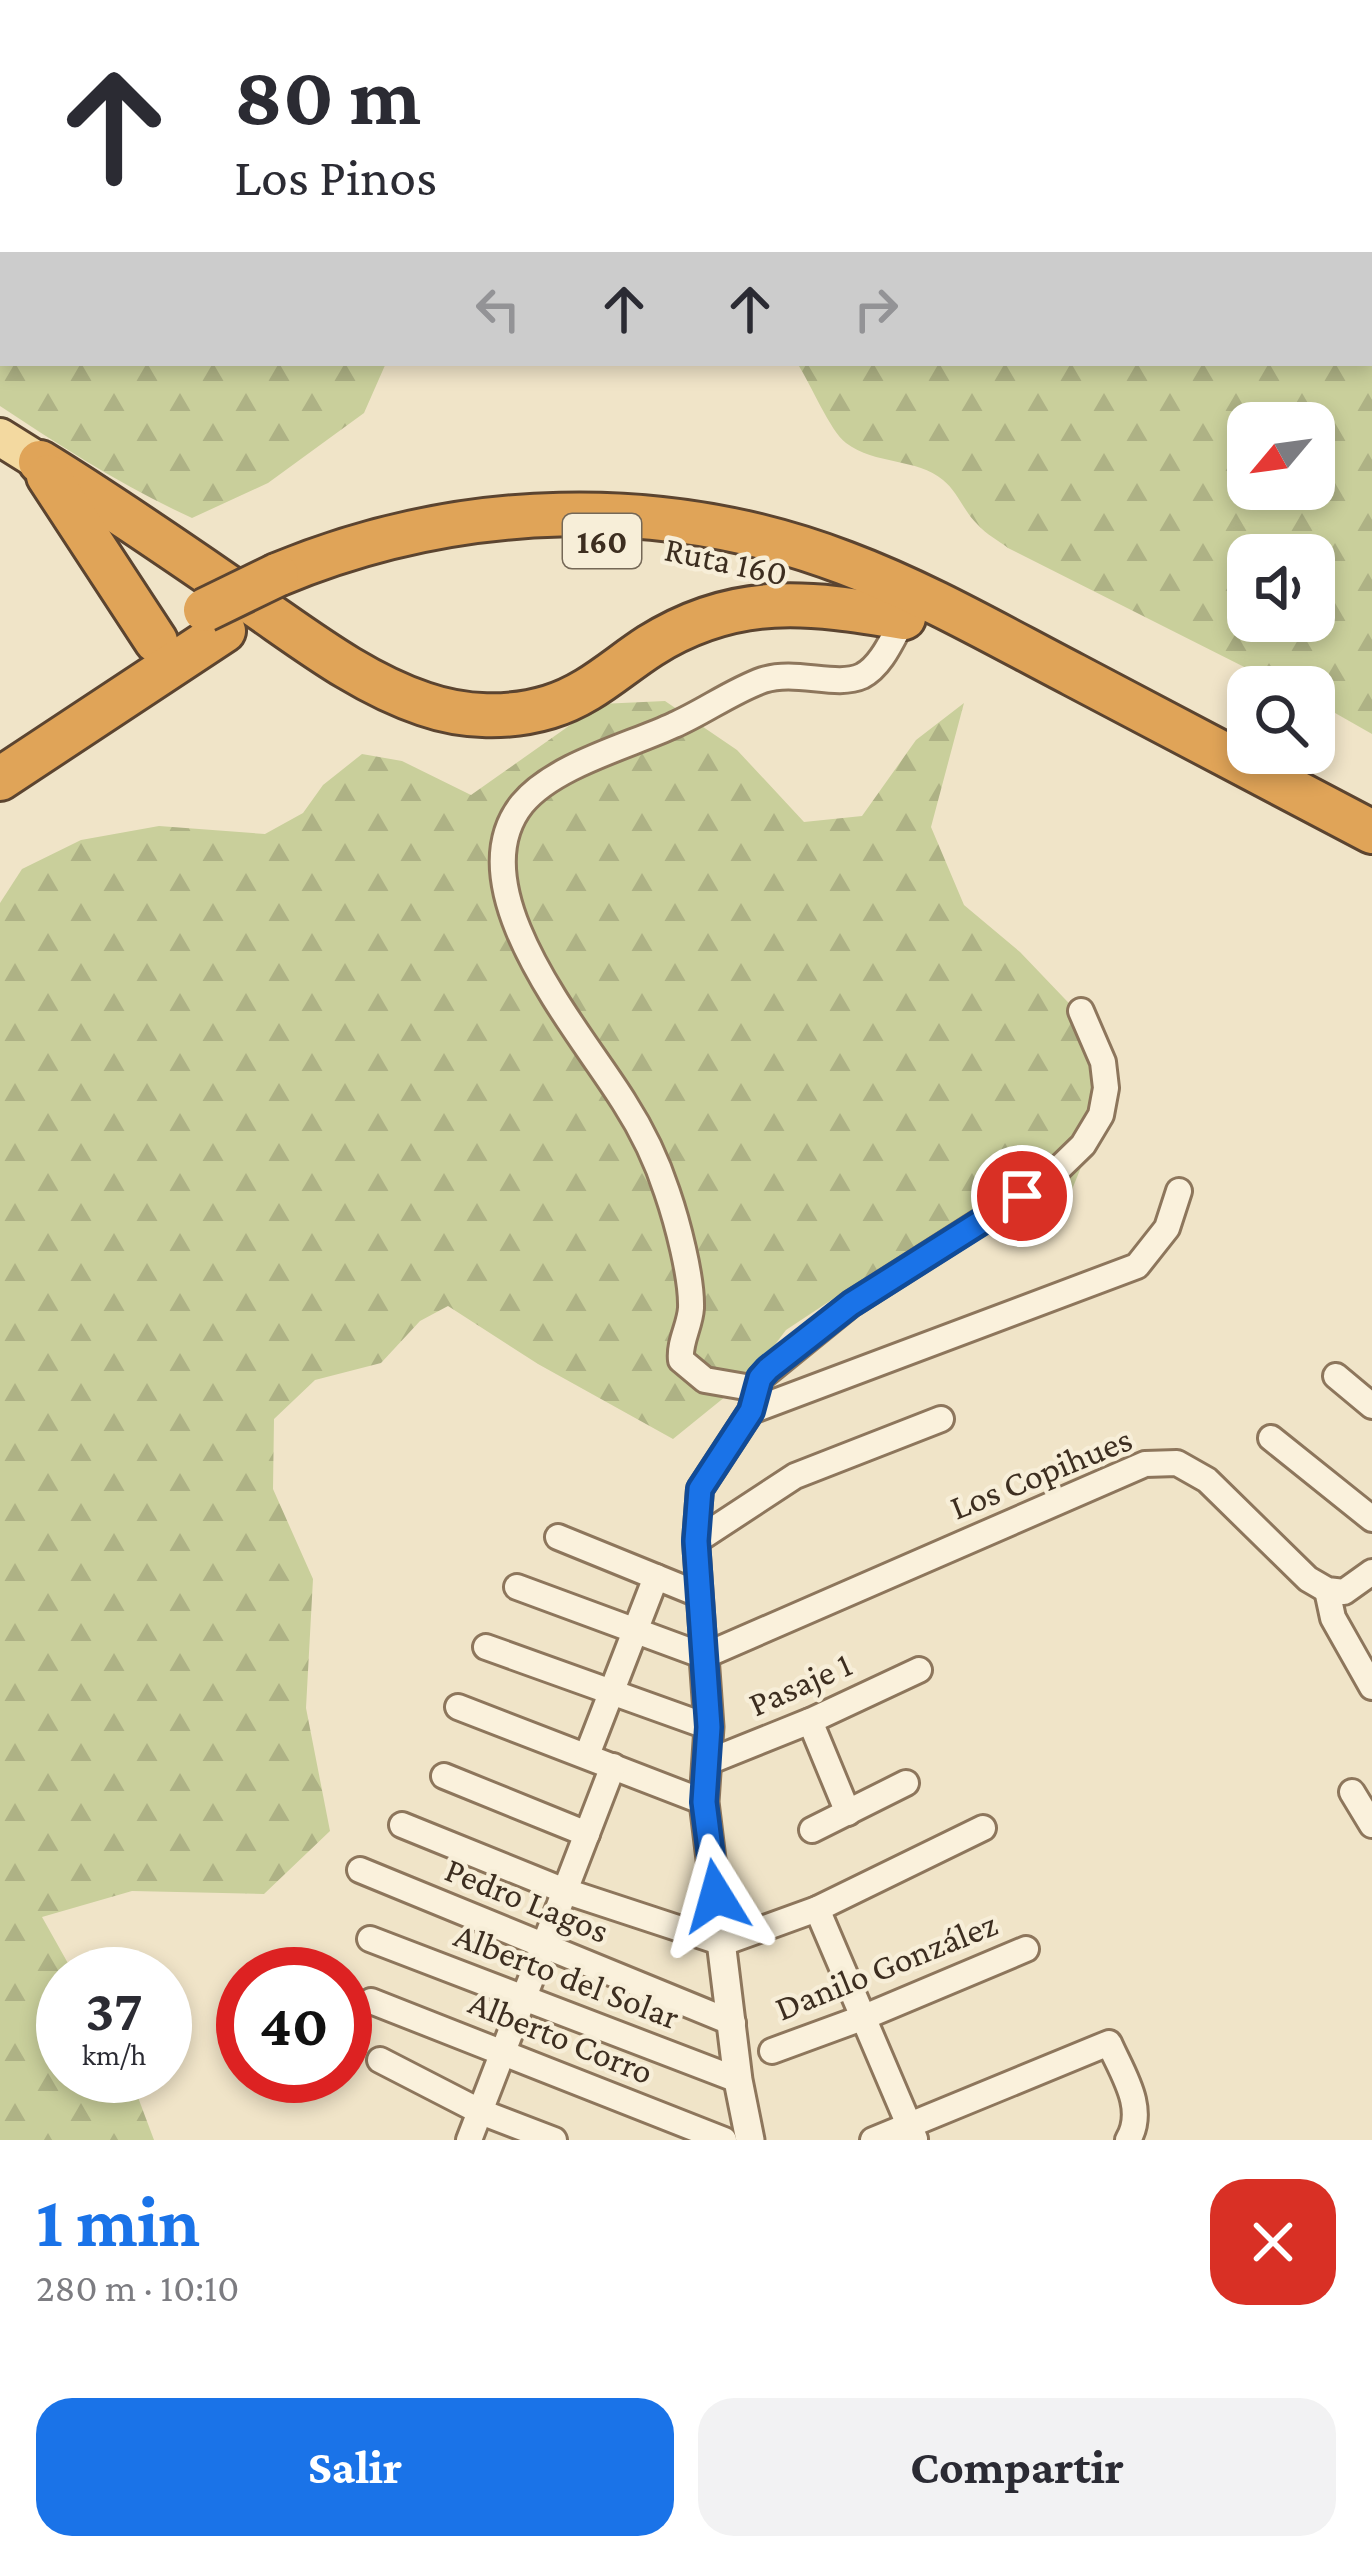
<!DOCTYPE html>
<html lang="es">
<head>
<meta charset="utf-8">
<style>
  body { margin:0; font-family:"Crimson Pro",serif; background:#f2f2f3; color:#2b2b33; height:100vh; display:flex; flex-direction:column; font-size:45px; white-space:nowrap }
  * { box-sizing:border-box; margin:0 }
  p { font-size:39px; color:#7c7c81 }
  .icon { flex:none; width:66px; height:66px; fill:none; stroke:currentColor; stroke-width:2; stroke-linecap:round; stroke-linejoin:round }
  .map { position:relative; height:2140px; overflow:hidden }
  .details { display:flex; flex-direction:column; background:#fff; flex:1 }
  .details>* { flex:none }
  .hud { position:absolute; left:0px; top:0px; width:1374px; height:366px; box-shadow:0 6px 18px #0003; background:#fff; color:#2b2b33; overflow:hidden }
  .needle { width:78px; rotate:241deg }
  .fabs { position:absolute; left:1227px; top:402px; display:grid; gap:24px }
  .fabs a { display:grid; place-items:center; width:108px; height:108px; border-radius:24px; background:#fff; box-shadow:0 6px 18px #0003; font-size:60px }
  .speed { position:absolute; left:36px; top:1947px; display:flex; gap:24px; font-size:60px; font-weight:700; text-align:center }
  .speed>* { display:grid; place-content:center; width:156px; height:156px; border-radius:50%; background:#fff; box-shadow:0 6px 18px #0003; line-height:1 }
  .speed small { font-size:30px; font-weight:400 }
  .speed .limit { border:18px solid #d22; background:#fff; color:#111 }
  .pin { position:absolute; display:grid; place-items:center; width:102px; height:102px; color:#fff; margin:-51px; border:6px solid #fff; border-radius:50%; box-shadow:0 3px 12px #0007 }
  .me { position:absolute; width:132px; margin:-66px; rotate:352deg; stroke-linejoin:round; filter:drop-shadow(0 0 9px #0008) }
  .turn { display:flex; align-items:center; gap:42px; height:252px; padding:0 36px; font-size:54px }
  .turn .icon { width:156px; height:156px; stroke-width:2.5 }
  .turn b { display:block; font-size:84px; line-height:102px }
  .lanes { display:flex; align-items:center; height:114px; padding:0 36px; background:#0003; justify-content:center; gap:60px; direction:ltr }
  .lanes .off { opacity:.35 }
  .round { display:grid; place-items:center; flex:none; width:126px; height:126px; border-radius:36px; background:#f2f2f3 }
  .headline { display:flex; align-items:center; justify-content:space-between; height:204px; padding:0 36px }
  h1 { font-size:72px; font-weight:700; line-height:90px; color:#1a73e8 }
  .primary-button { display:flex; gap:24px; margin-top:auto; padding:24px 36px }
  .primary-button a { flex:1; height:138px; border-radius:36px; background:#1a73e8; color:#fff; font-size:48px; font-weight:700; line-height:138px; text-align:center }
  .primary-button a+a { background:#f2f2f3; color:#2b2b33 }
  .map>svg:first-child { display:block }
  .forest { fill:url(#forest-firs); fill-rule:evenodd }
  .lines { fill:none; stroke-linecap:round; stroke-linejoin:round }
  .minor-casing { stroke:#8d765c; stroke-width:30 }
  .tertiary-casing { stroke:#8d765c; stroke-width:33 }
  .primary-casing { stroke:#5b4430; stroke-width:42 }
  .motorway-casing { stroke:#5b4430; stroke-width:48 }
  .minor { stroke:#faf1dc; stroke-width:24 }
  .tertiary { stroke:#faf1dc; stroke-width:27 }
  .primary { stroke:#f3d9a0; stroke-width:36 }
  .motorway { stroke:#e0a458; stroke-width:42 }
  .motorway-bridge-casing { stroke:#5b4430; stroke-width:48; stroke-linecap:butt }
  .motorway-bridge { stroke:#e0a458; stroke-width:42 }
  .route-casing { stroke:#114b97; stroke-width:30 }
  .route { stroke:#1a73e8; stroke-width:21 }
  .labels { text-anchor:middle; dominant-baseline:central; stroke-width:9; stroke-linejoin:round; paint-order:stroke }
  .shield { fill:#f7eed8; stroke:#756857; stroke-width:3 }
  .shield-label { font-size:33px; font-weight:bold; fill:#3d2e20 }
  .street-label { font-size:36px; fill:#3d2e20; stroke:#f7eed8 }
</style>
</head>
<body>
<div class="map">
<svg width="1372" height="2140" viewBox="0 0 1372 2140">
  <defs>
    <pattern id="forest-firs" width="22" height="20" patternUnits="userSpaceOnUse" patternTransform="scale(3)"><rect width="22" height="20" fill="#c9cf9b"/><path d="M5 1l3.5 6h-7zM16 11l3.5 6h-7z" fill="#aeb285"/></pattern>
  </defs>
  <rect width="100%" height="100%" fill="#f0e4c8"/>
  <g class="forest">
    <path d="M438 0H1372V734L1314 701V687H1284L1008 548C999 541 986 534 978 525 964 512 958 492 943 480 917 458 875 465 846 443 830 431 811 384 797 363H1371V3H434ZM1248 423H1314V489H1248ZM1248 555H1314V621H1248Z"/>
    <path d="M0 316 3 363H386L364 413 268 483 192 518C124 487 62 447 0 406Z"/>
    <path d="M665 701 737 750 804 822 862 816 916 740 964 703 931 827 964 905 1020 952 1107 1043 1099 1123 1071 1192 1024 1201 905 1254 851 1287 786 1330 752 1375 673 1439 538 1364 448 1306 420 1321 381 1363 315 1380 274 1419 273 1489 313 1579 306 1708 330 1831 264 1894 132 1891 42 1917 74 1974H63V2076H130L154 2140H0V903L22 869 81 840 159 826 265 834 303 813 323 785 362 754 402 761 471 795 600 704Z"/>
  </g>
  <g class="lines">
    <defs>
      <g id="minor">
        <path d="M1336 1376 1372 1406"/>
        <path d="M757 1389 705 1380 681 1360C679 1342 690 1326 691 1308 692 1277 677 1221 667 1192 657 1161 642 1130 624 1102 580 1031 455 888 522 804 554 765 629 746 674 725 704 712 732 691 763 680 796 669 836 688 862 676 882 666 893 637 904 618"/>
        <path d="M751 1411 1137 1266 1167 1228 1179 1191"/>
        <path d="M1271 1438 1372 1519"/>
        <path d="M558 1537 698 1594"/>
        <path d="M696 1541 795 1476 941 1419"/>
        <path d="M517 1587 704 1656"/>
        <path d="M1327 1590 1333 1618 1372 1687"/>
        <path d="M486 1647 709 1727"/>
        <path d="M704 1656 696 1541 700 1489 751 1411 760 1378 851 1304 1049 1178 1083 1145 1101 1115 1106 1088 1103 1062 1081 1011"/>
        <path d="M704 1656 1145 1464 1177 1463 1207 1480 1308 1579 1327 1590 1344 1592 1372 1572"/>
        <path d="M458 1707 704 1802"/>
        <path d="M810 1721 848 1813"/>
        <path d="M587 1755 656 1577"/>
        <path d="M708 1762 810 1721 919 1670"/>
        <path d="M444 1776 587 1834"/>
        <path d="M1352 1792 1372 1825"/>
        <path d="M402 1825 565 1891 723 1943 817 1909 983 1828"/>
        <path d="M812 1830 906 1783"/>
        <path d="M360 1870 733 2023"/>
        <path d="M817 1909 915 2139"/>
        <path d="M370 1939 738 2080"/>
        <path d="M371 2001 724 2140"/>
        <path d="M772 2051 862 2018 1026 1949"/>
        <path d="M380 2060 481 2112 554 2140"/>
        <path d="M469 2140 613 1766"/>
        <path d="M873 2140 1109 2043C1122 2073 1147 2108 1128 2140"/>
      </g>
      <path id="tertiary" d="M704 1656 709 1727 704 1802 738 2080 750 2140"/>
      <path id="primary" d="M0 437 40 462"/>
      <g id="motorway">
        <path d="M40 462C112 506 182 555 252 603 306 640 361 683 424 704 464 718 509 719 549 707 589 695 616 668 650 646 736 592 809 602 904 618"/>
        <path d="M48 476 156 641"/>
        <path d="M277 575C457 500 662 493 845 563 925 593 999 636 1074 675 1173 727 1273 780 1372 832"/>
        <path d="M0 779 224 631"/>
      </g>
    </defs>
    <use href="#minor" class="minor-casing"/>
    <use href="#tertiary" class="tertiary-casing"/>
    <use href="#primary" class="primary-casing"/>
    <use href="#motorway" class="motorway-casing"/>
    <use href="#minor" class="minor"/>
    <use href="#tertiary" class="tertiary"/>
    <use href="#primary" class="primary"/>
    <use href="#motorway" class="motorway"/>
    <defs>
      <path id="motorway-bridge" d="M205 610 277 575"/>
    </defs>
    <use href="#motorway-bridge" class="motorway-bridge-casing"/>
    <use href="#motorway-bridge" class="motorway-bridge"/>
  </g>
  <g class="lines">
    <defs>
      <path id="route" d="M716 1896 704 1802 709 1727 696 1541 700 1489 751 1411 760 1378 768 1369 851 1304 1022 1196"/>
    </defs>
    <use href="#route" class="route-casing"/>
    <use href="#route" class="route"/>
  </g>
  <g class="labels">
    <rect class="shield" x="563" y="514" width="78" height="54" rx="9"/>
    <g class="shield-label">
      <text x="602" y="541">160</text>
    </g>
    <g class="street-label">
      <text transform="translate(726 561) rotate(12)">Ruta 160</text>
      <text transform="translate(1041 1473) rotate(-22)">Los Copihues</text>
      <text transform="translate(800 1684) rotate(-24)">Pasaje 1</text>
      <text transform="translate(527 1900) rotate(22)">Pedro Lagos</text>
      <text transform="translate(886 1966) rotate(-22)">Danilo González</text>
      <text transform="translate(567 1976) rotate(21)">Alberto del Solar</text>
      <text transform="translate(561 2037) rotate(22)">Alberto Corro</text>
    </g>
  </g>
</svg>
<div class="fabs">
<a><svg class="needle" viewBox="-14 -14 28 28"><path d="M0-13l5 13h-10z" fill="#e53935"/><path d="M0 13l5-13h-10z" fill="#7c7c81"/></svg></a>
<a><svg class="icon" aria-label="sound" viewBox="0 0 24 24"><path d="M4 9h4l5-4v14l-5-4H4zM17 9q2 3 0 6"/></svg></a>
<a><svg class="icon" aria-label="search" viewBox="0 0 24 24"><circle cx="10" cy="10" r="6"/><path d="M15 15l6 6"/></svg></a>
</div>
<div class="speed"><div>37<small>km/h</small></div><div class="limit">40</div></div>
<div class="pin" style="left:1022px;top:1196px;background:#d93025"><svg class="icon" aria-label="arrive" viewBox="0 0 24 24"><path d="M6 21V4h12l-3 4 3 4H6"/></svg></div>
<svg class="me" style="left:716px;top:1896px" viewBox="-20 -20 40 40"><path d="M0-17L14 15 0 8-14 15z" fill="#1a73e8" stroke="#fff" stroke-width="4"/></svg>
<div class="hud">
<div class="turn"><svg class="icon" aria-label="ahead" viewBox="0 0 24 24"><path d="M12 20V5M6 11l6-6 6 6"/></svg><div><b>80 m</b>Los Pinos</div></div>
<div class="lanes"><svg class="icon off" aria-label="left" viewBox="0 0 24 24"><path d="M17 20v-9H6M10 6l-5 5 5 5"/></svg><svg class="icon" aria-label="ahead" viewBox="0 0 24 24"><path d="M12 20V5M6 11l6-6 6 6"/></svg><svg class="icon" aria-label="ahead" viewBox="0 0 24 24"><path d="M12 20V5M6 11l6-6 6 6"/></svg><svg class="icon off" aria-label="right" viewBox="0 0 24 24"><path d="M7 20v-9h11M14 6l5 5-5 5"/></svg></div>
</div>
</div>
<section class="details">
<div class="headline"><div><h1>1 min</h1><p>280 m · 10:10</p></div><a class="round" style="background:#d93025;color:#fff"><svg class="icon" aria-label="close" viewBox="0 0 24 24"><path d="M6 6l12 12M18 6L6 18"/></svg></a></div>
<div class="primary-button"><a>Salir</a><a>Compartir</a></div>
</section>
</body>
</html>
